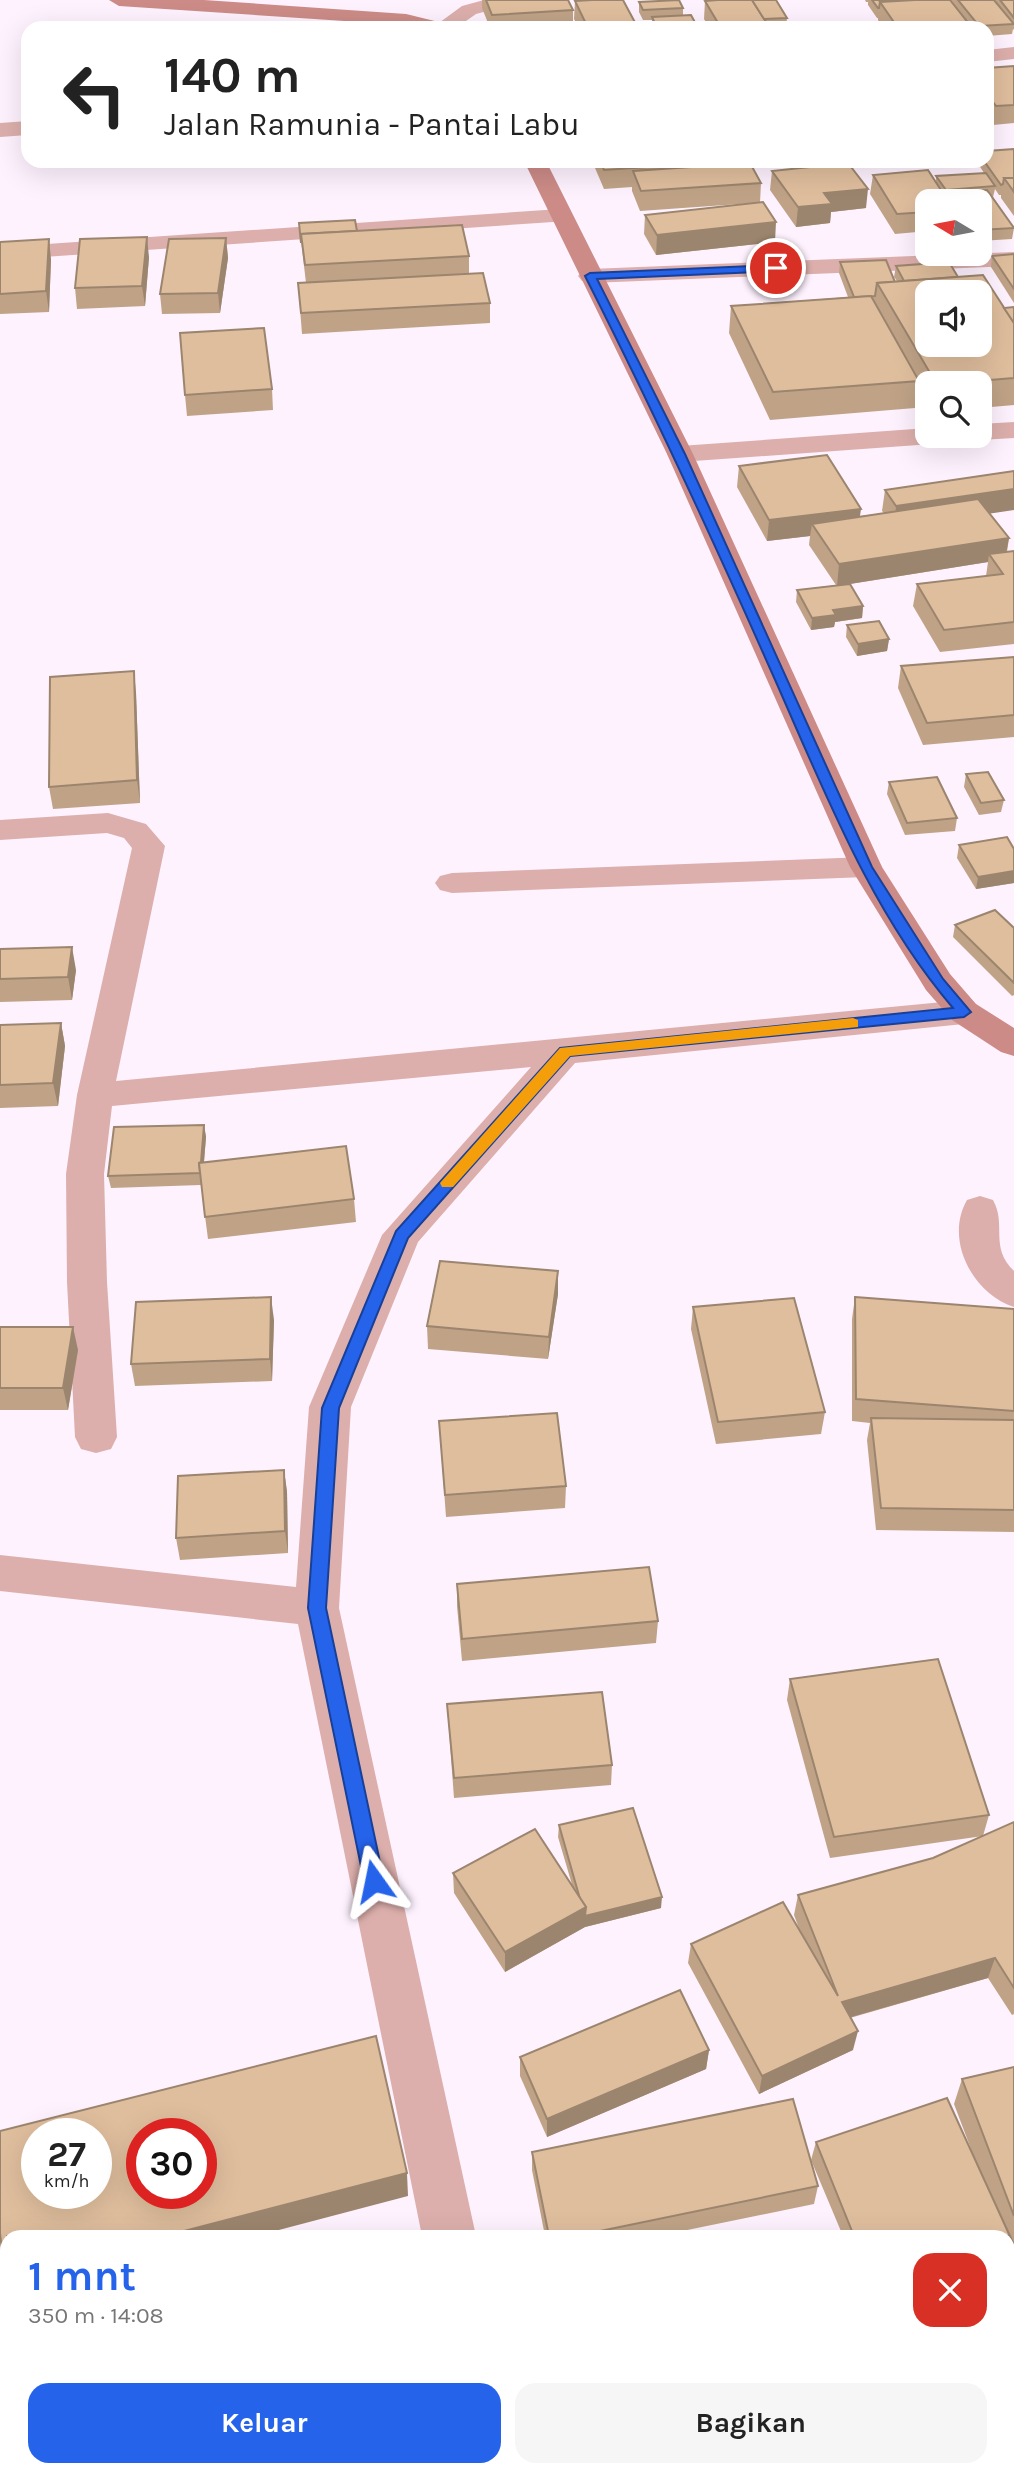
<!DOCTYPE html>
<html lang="id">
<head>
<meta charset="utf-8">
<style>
  body { margin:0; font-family:Karla,sans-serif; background:#f6f6f6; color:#222; height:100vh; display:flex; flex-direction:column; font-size:26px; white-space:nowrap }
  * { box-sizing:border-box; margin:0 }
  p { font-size:23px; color:#767676 }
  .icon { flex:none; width:38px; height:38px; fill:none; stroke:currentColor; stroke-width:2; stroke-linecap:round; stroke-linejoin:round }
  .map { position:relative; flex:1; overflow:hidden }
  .sheet { position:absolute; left:0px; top:2230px; width:1015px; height:247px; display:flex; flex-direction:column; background:#fff; border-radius:21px 21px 0 0; box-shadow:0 7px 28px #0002 }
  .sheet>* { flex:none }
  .hud { position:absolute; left:21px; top:21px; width:973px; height:147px; border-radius:21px; box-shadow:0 7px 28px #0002; background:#fff; color:#222; overflow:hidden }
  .needle { width:46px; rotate:280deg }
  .buttons { position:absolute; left:915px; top:189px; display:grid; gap:14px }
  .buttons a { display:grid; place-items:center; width:77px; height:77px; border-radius:14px; background:#fff; box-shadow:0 7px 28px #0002; font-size:35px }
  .speed { position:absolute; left:21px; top:2118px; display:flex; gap:14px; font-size:35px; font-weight:700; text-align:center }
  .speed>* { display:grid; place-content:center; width:91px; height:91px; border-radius:50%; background:#fff; box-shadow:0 7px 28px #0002; line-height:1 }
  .speed small { font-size:18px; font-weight:400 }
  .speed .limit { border:10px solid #d22; background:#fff; color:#111 }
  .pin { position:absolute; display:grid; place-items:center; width:60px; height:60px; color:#fff; margin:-30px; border:4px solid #fff; border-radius:50%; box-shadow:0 2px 7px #0007 }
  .me { position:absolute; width:77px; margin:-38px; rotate:348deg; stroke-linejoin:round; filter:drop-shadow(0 0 5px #0008) }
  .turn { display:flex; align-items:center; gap:24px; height:147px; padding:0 28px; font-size:32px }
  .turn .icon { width:91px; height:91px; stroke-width:2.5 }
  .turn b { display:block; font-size:49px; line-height:60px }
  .round { display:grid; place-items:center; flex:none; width:74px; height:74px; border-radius:21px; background:#f6f6f6 }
  .summary { display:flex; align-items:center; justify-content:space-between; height:119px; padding:0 28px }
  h1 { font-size:42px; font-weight:700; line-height:52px; color:#2563eb }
  .action { display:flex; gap:14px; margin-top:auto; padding:14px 28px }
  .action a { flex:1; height:80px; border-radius:21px; background:#2563eb; color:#fff; font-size:28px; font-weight:700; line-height:80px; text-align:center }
  .action a+a { background:#f6f6f6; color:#222 }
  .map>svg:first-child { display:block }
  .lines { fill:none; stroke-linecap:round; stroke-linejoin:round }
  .street { fill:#dcafac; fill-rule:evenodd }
  .secondary { fill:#cc8b87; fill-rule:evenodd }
  .wall { fill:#c0a387 }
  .shaded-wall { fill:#9c856e }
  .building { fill:#dfbe9d; stroke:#9c856e; stroke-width:2; fill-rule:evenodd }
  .route { fill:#2563eb; stroke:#184099; stroke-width:2 }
  .slow { fill:#f59e0b }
</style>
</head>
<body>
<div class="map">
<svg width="1014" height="2475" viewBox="0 0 1014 2475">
  <rect width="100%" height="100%" fill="#fef2ff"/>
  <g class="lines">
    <g class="street">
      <path d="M484 0H517L514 4 476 14 456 28H432L462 6Z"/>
      <path d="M1014 47V59L987 62V50Z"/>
      <path d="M28 121V135L0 137V123Z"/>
      <path d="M560 209 568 211 572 216 568 221 0 260V248L3 247Z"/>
      <path d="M1014 252V266L590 283 582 281 578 276 582 271 590 269Z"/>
      <path d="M1014 422V438L980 440 969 436H980V424Z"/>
      <path d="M928 428V436H945L941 442 932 444 680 462 671 460 667 454 671 448 680 446Z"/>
      <path d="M108 813 146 824 165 846 116 1081 964 1000 976 1004 982 1012 976 1020 964 1024 575 1063 418 1242 351 1407 339 1608 476 2236H422L298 1624 0 1591V1555L296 1587 309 1407 382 1235 531 1067 112 1106 104 1174 107 1282 117 1437 111 1449 96 1453 81 1449 75 1437 67 1282 66 1174 77 1095 132 848 124 838 107 833 0 840V820Z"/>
      <path d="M866 857 878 860 882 867 878 874 866 877 452 893 440 890 435 883 440 876 452 873Z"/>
      <path d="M980 1196 993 1200C1007 1225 989 1247 1014 1271V1307C973 1294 944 1240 967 1200Z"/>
      <path d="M469 2469H527L528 2475H470Z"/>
    </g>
    <g class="secondary">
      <path d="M109 0H204L406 14 447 24 450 28 119 6Z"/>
      <path d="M524 161H546L693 454 882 867 950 974 976 1004 1014 1028V1056L1001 1052 952 1020 926 990 850 867 667 454Z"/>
    </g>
  </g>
  <g class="wall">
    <path d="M482 0H568L573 10V28H490L482 8Z"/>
    <path d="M865 0H1014V30L1013 29 1012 34 987 36V28H971L969 25 968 28H883L878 20V18H877L868 5V2H866Z"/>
    <path d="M575 1 638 28H579L574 19Z"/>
    <path d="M705 1 787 18 786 28H709L704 19Z"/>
    <path d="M639 2 683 8V15L698 28H652V20H643L639 12Z"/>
    <path d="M1014 66V123L993 125 987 116V68Z"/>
    <path d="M1014 149V216L1001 198V195H999L995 189 993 197 1014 228 1012 239 980 241V201H928V231L895 234 870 194 873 175 936 182V176L984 173 977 162V161H987Z"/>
    <path d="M592 161H749V163L761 183 760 203 775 242 656 255 644 234 645 215 754 203 640 211 632 191V187L604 189Z"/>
    <path d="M772 171 866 208 831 212 830 223 796 227 770 190Z"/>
    <path d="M299 223 357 231 469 256V274L490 303V323L302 334 298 283H306Z"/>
    <path d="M226 238 228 258 220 313 162 314 160 294Z"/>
    <path d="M0 242 51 259 49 312 0 314Z"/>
    <path d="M1014 254V303L991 267 992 256Z"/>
    <path d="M149 257 145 306 77 309 75 288Z"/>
    <path d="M840 262 895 282 897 281 894 277 896 266 958 277 1004 308 1014 307V405L980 408V383H928V403L918 387 915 408 770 420 729 333 731 306 848 297 839 273Z"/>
    <path d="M272 389 273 410 187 416 185 395Z"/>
    <path d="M739 466 860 516 884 513 882 511 885 490 990 514 1009 538 1007 552 1014 551V644L940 652 913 606 917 584 986 576 988 562 850 584 863 606 862 618 835 622 834 627 811 630 796 602 797 590 836 585 809 545 810 536 767 541 737 487Z"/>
    <path d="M847 625 889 639 887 651 857 656 846 637Z"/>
    <path d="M1014 657V737L923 745 898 688 901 666Z"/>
    <path d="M136 693 140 803 53 809 49 787Z"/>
    <path d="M966 774 1004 800 1001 812 979 815 964 787Z"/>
    <path d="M889 782 957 818 955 831 905 835 887 794Z"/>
    <path d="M959 845 1014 849V883L976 889 957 858Z"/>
    <path d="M955 925 1014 928V995L1012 996 953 937Z"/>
    <path d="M0 949 76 970 72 1000 0 1002Z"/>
    <path d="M61 1023 65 1046 58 1106 0 1108V1025Z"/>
    <path d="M204 1125 206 1137 204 1162 354 1199 356 1222 208 1239 201 1185 111 1188 108 1176Z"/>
    <path d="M558 1294 548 1359 428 1349 427 1326Z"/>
    <path d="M855 1297 1014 1309V1532L876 1530 867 1440 870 1423 852 1421V1319Z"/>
    <path d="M693 1307 825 1412 821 1434 716 1444 691 1329Z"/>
    <path d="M274 1320 272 1381 135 1386 131 1364Z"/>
    <path d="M0 1327 78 1350 68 1410H0Z"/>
    <path d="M439 1421 566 1486 565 1508 446 1517Z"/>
    <path d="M284 1470 287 1492 288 1553 180 1560 176 1538Z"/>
    <path d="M457 1584 658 1621 656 1643 462 1661 457 1606Z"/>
    <path d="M790 1679 989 1815 983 1836 830 1858 787 1700Z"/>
    <path d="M447 1704 612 1765 611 1785 454 1798Z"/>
    <path d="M1014 1822V2014L1012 2015 988 1978 850 2018 853 2050 759 2094 688 1963 691 1944 800 1931 794 1915 798 1895 933 1858Z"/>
    <path d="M559 1825 661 1908 585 1927 505 1972 454 1893 453 1873 573 1888 558 1837Z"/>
    <path d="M709 2050 706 2069 547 2137 520 2076V2057Z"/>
    <path d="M1014 2067V2352L1008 2354V2236H843L811 2160 816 2142 974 2157 954 2104 962 2079Z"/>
    <path d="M532 2152 818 2186 814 2204 658 2236H545L532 2170Z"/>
    <path d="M539 2469H666L667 2475H540Z"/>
    <path d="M740 2469H877L860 2475H742Z"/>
  </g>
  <g class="shaded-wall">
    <path d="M868 189 866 208 831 212 830 223 796 227 798 207 824 193Z"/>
    <path d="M776 222 775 242 656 255 657 235Z"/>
    <path d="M147 237 149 257 145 306 142 286Z"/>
    <path d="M226 238 228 258 220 313 218 293Z"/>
    <path d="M49 239 51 259 49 312 46 291Z"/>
    <path d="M1014 489V510L894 528 896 506Z"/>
    <path d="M861 509 858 530 812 524 810 536 767 541 769 520Z"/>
    <path d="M1009 538 1005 559 989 554 988 562 837 586 839 564Z"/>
    <path d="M863 606 862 618 835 622 834 627 811 630 812 618 833 610Z"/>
    <path d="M889 639 887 651 857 656 858 644Z"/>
    <path d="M134 671 136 693 140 803 137 780Z"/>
    <path d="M1014 871V883L976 889 978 877Z"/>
    <path d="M72 947 76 970 72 1000 68 977Z"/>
    <path d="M61 1023 65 1046 58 1106 53 1083Z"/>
    <path d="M204 1125 206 1137 202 1185 200 1173Z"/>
    <path d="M558 1271V1294L548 1359 549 1337Z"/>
    <path d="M271 1297 274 1320 272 1381 270 1359Z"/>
    <path d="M73 1327 78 1350 68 1410 63 1388Z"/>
    <path d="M284 1470 287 1492 288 1553 285 1531Z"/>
    <path d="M662 1897 661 1908 585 1927 505 1972V1952L586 1907Z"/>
    <path d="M995 1958 988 1978 837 2021 842 2002Z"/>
    <path d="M858 2031 853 2050 759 2094 762 2076Z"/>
    <path d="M709 2050 706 2069 547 2137V2119Z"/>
    <path d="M407 2173 408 2196 256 2236H165Z"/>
    <path d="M1014 2338V2352L1008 2354V2340Z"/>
    <path d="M274 2469H318L302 2475H259Z"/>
    <path d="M839 2469H877L860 2475H822Z"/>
  </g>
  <g class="building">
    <path d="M486 0H568L573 10 492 15Z"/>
    <path d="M592 0H623L638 28H588L575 1Z"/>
    <path d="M679 0 683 8 643 10 639 2Z"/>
    <path d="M718 0H752L770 28H721L705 1Z"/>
    <path d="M752 0H776L787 18 764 19Z"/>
    <path d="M872 0H915L880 2 879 8H878Z"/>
    <path d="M915 0H950L969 24 916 28H898L880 2Z"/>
    <path d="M958 0H994L1014 24 979 26Z"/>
    <path d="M1000 0H1014V18Z"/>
    <path d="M691 15 698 28H657L652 17Z"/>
    <path d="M1014 66V105L996 106 987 94V68Z"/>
    <path d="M1014 149V178H1004L1003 184 1001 185 984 161H987V151Z"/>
    <path d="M600 161H736L604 170Z"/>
    <path d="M750 163 761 183 641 191 633 171Z"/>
    <path d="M848 163 868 189 824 193 832 204 798 207 772 171Z"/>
    <path d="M928 170 948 201H928V212L897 214 873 175Z"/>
    <path d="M986 173 995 186 946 190 936 176Z"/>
    <path d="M1004 178H1014V192Z"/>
    <path d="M987 190 1014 228 980 230V201H950L945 193Z"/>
    <path d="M763 202 776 222 657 235 645 215Z"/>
    <path d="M355 220 357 231 301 234V243L299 223Z"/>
    <path d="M462 225 469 256 305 265 301 234Z"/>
    <path d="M147 237 142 286 75 288 80 239Z"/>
    <path d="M226 238 218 293 160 294 169 239Z"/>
    <path d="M49 239 46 291 0 294V242Z"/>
    <path d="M1014 254V289L992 256Z"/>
    <path d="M886 260 895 282 877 283 875 296 854 297 840 262Z"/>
    <path d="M949 262 958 277 904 281 896 266Z"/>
    <path d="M483 273 490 303 301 313 298 283Z"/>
    <path d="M983 275 1014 323V378L953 383H936L877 283ZM928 292H980V345H928Z"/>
    <path d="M871 296 919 381 773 392 731 306Z"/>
    <path d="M1014 307V323L1004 308Z"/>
    <path d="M264 328 272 389 185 395 180 333Z"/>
    <path d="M827 455 861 509 769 520 739 466Z"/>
    <path d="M1014 471V489L896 506 885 490Z"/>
    <path d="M978 499 1009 538 839 564 812 524Z"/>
    <path d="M1014 551V622L944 630 917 584 1003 574 989 554Z"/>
    <path d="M850 584 863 606 833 610 836 615 812 618 797 590Z"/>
    <path d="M879 621 889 639 858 644 847 625Z"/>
    <path d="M1014 657V715L927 723 901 666Z"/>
    <path d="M134 671 137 780 49 787 50 677Z"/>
    <path d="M988 772 1004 800 981 803 966 774Z"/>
    <path d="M937 777 957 818 907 823 889 782Z"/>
    <path d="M1007 837 1014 849V871L978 877 959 845Z"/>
    <path d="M995 910 1014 928V983L955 925Z"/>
    <path d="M72 947 68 977 0 979V949Z"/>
    <path d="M61 1023 53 1083 0 1085V1025Z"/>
    <path d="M204 1125 201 1162 199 1163 200 1173 108 1176 114 1127Z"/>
    <path d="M346 1146 354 1199 205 1217 199 1163Z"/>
    <path d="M440 1261 558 1271 549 1337 427 1326Z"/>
    <path d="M271 1297 270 1359 131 1364 136 1302Z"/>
    <path d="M855 1297 1014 1309V1411L856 1399Z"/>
    <path d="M794 1298 825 1412 718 1422 693 1307Z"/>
    <path d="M0 1327H73L63 1388H0Z"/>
    <path d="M557 1413 566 1486 445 1495 439 1421Z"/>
    <path d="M871 1418 1014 1420V1510L881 1508Z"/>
    <path d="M284 1470 285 1531 176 1538 178 1476Z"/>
    <path d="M649 1567 658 1621 462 1639 457 1584Z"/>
    <path d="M938 1659 989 1815 834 1837 790 1679Z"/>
    <path d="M602 1692 612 1765 454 1778 447 1704Z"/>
    <path d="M633 1808 662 1897 585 1916 586 1907 580 1899 559 1825Z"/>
    <path d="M1014 1822V1988L995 1958 842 2002 858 2031 762 2076 691 1944 783 1902 838 1996 798 1895 933 1858Z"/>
    <path d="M535 1829 586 1907 505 1952 453 1873Z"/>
    <path d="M680 1990 709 2050 547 2119 520 2057Z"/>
    <path d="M376 2036 407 2173 165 2236H7V2278H5L0 2233V2131ZM37 2133H96V2193H37ZM142 2133H201V2193H142Z"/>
    <path d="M1014 2067V2216L962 2079Z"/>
    <path d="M947 2098 1014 2245V2338L1008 2340V2236H854L816 2142Z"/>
    <path d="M793 2099 818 2186 576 2236H549L532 2152Z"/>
    <path d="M39 2469H274L259 2475H40Z"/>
    <path d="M543 2469H666L667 2475H544Z"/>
    <path d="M749 2469H839L822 2475H751Z"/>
  </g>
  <path class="route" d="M776 265 779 271 597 279 685 454 872 867 943 979 971 1012 964 1017 570 1056 408 1238 339 1408 326 1608 384 1881 381 1888 374 1890 367 1888 364 1881 308 1608 322 1408 396 1231 560 1048 953 1008C868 909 821 782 768 664 710 533 650 404 585 276L590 273Z"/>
  <path class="slow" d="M853 1018 858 1020V1027L570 1056 453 1187H442L440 1183 560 1048Z"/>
</svg>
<div class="buttons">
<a><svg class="needle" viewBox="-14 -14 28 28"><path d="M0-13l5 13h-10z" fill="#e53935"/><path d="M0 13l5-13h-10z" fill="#767676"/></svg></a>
<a><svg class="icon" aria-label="sound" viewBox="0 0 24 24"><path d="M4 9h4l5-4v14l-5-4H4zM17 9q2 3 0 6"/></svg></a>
<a><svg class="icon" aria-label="search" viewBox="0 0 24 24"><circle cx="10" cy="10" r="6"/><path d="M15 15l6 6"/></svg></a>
</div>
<div class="speed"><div>27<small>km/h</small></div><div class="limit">30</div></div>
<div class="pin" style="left:776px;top:268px;background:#d93025"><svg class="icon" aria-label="arrive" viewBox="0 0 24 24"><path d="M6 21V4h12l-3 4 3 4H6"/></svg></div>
<svg class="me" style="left:374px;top:1881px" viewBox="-20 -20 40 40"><path d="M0-17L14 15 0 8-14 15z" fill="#2563eb" stroke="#fff" stroke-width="4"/></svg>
<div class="hud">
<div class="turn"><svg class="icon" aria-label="left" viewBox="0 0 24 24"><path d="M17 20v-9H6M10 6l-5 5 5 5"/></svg><div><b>140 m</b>Jalan Ramunia - Pantai Labu</div></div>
</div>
<section class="sheet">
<div class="summary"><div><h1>1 mnt</h1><p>350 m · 14:08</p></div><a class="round" style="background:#d93025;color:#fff"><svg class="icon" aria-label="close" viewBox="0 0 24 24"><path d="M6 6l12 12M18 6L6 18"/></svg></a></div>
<div class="action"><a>Keluar</a><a>Bagikan</a></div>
</section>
</div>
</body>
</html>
